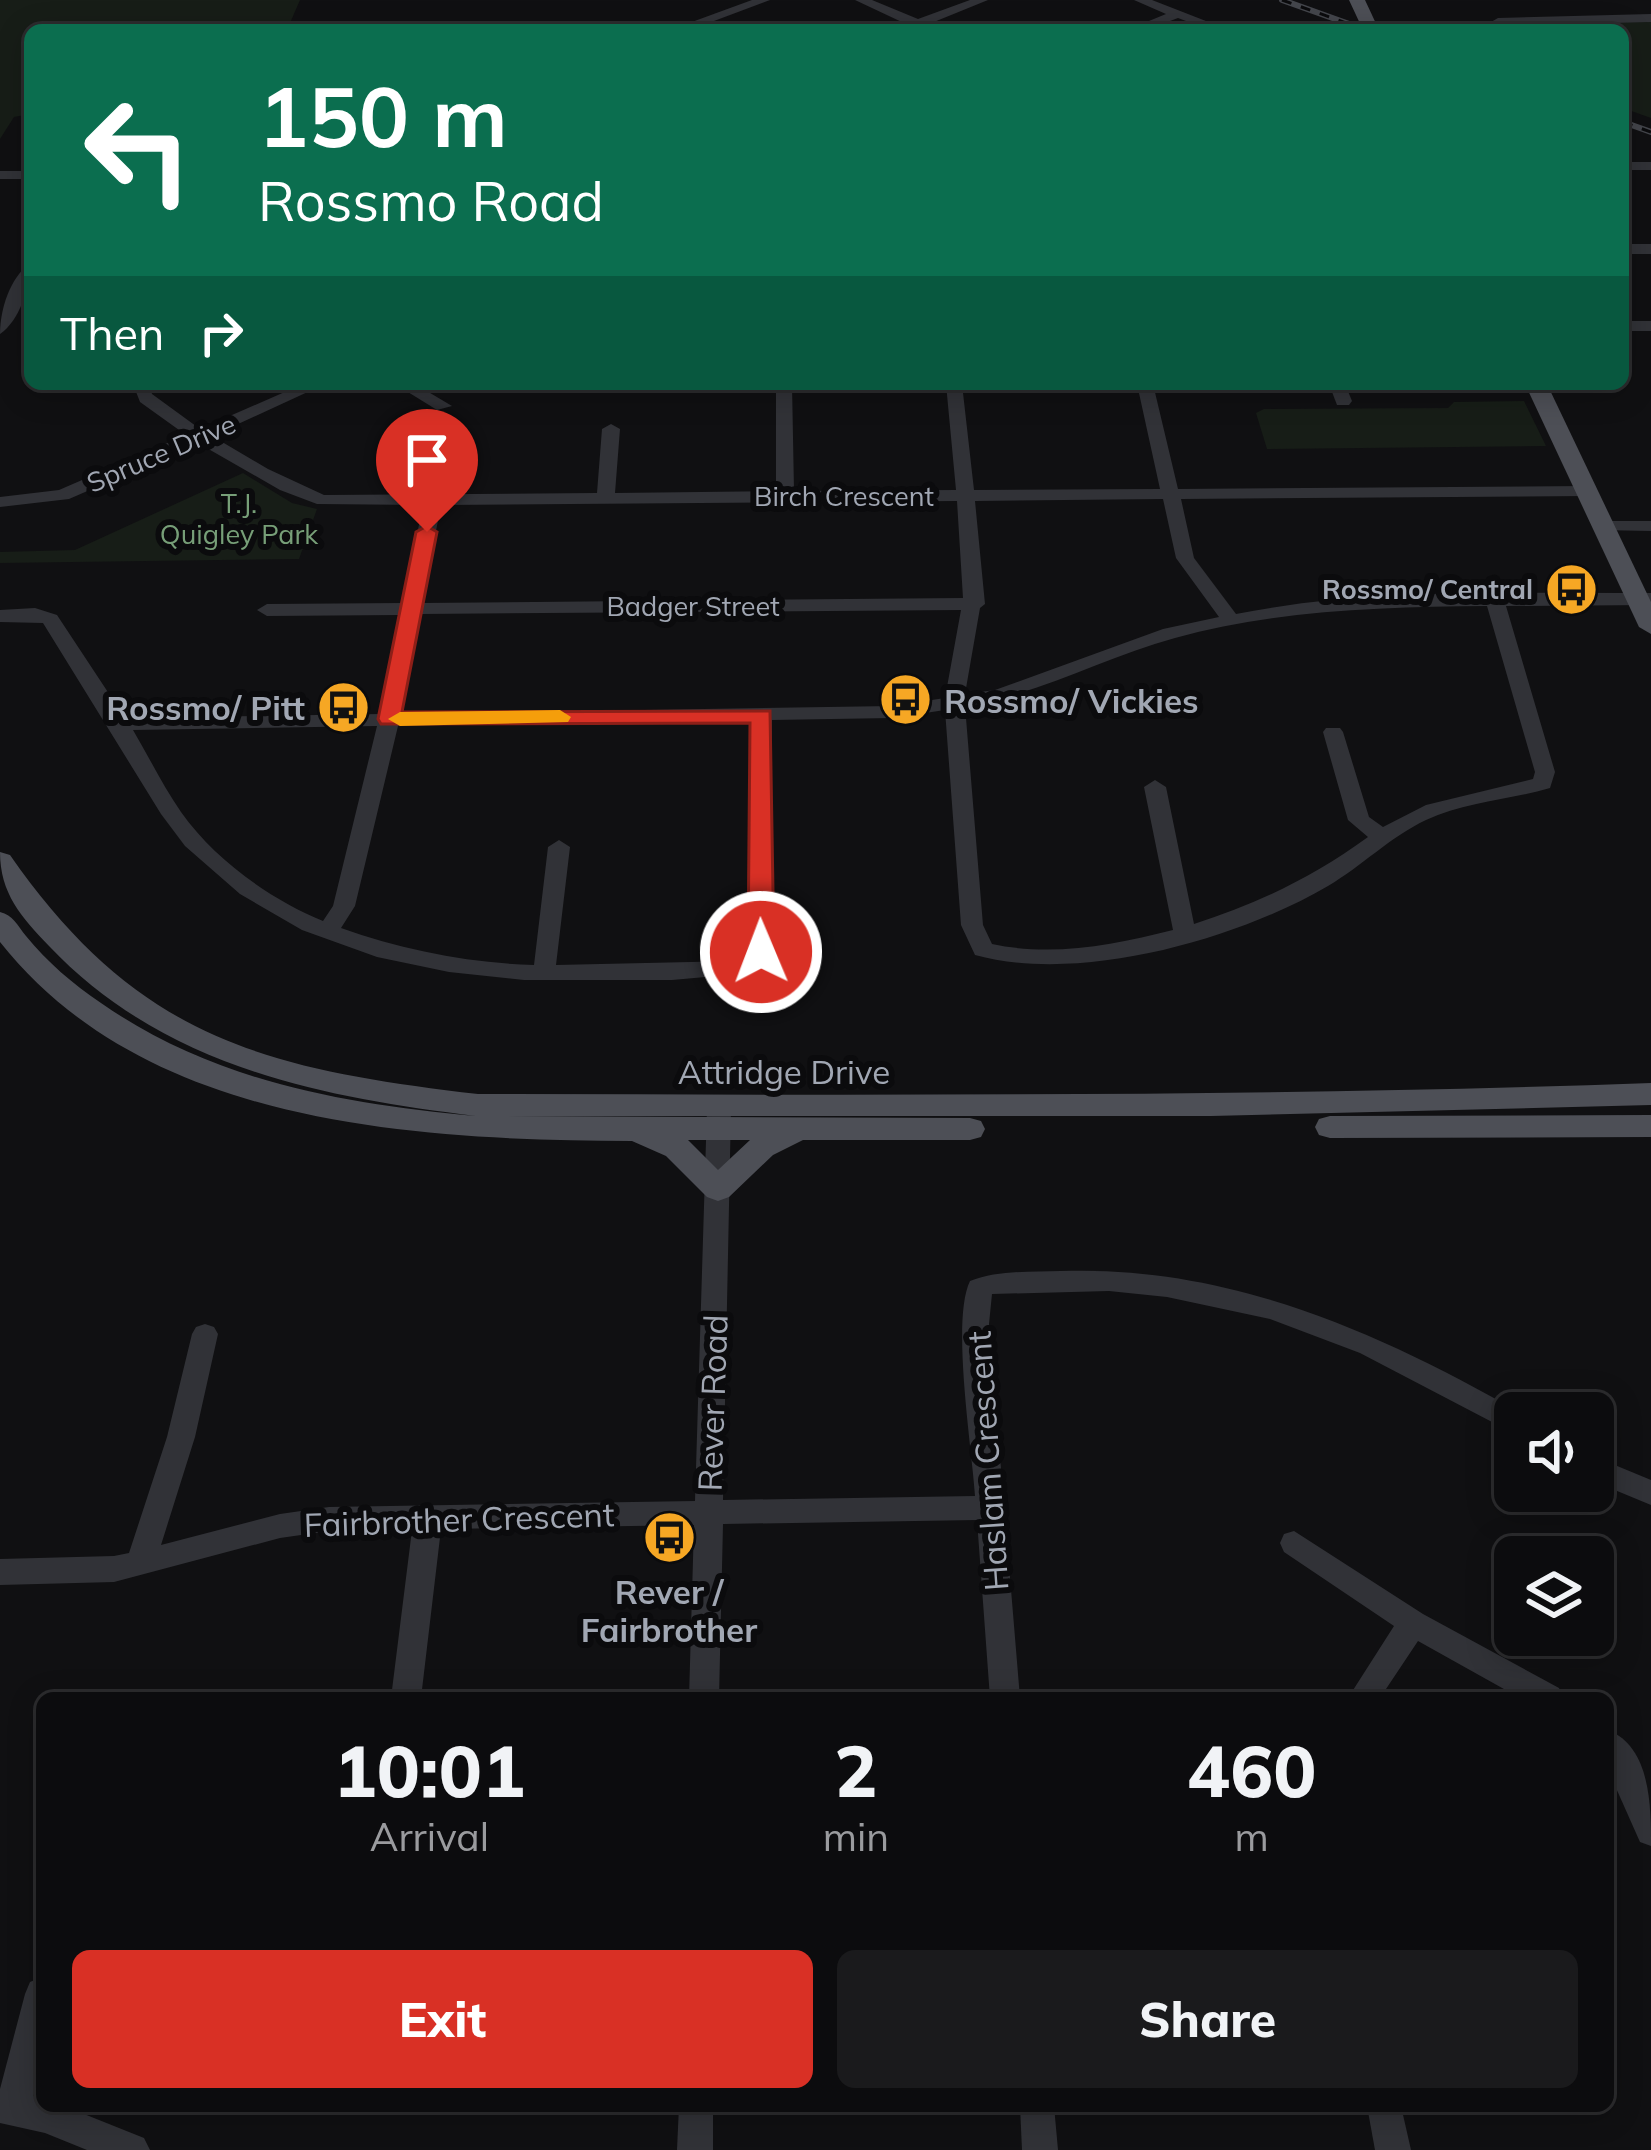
<!DOCTYPE html>
<html lang="en">
<head>
<meta charset="utf-8">
<style>
  body { margin:0; font-family:Mulish,sans-serif; background:#1a1a1c; color:#f1f3f6; height:100vh; display:flex; flex-direction:column; font-size:45px; white-space:nowrap }
  * { box-sizing:border-box; margin:0 }
  p { font-size:39px; color:#9a9b9e }
  .icon { flex:none; width:66px; height:66px; fill:none; stroke:currentColor; stroke-width:2; stroke-linecap:round; stroke-linejoin:round }
  .map { position:relative; flex:1; overflow:hidden }
  .drawer { position:absolute; left:36px; top:1692px; width:1578px; height:420px; display:flex; flex-direction:column; background:#0c0c0e; border-radius:18px; box-shadow:0 6px 30px #0003,0 0 0 3px #2c2c2e }
  .drawer>* { flex:none }
  .guide { position:absolute; left:24px; top:24px; width:1605px; height:366px; border-radius:18px; box-shadow:0 6px 30px #0003,0 0 0 3px #2c2c2e; background:#0b6e4f; color:#fff; overflow:hidden }
  .tools { position:absolute; left:1494px; top:1392px; display:grid; gap:24px }
  .tools a { display:grid; place-items:center; width:120px; height:120px; border-radius:18px; background:#0c0c0e; box-shadow:0 6px 30px #0003,0 0 0 3px #2c2c2e; font-size:60px }
  .pin { position:absolute; display:grid; place-items:center; width:102px; height:102px; color:#fff; margin:-123px -51px; border-radius:50% 50% 50% 0; rotate:-45deg; box-shadow:0 0 12px #0007 }
  .pin .icon { rotate:45deg }
  .me { position:absolute; width:132px; margin:-66px; rotate:359deg; stroke-linejoin:round; filter:drop-shadow(0 0 9px #0008) }
  .turn { display:flex; align-items:center; gap:42px; height:252px; padding:0 36px; font-size:54px }
  .turn .icon { width:156px; height:156px; stroke-width:2.5 }
  .turn b { display:block; font-size:84px; line-height:102px }
  .then { display:flex; align-items:center; height:114px; padding:0 36px; background:#0003; gap:24px; font-size:45px }
  .eta { display:flex; justify-content:space-evenly; align-items:center; height:204px; text-align:center }
  .eta b { font-size:72px; font-weight:800; line-height:84px }
  .button { display:flex; gap:24px; margin-top:auto; padding:24px 36px }
  .button a { flex:1; height:138px; border-radius:18px; background:#d93025; color:#fff; font-size:48px; font-weight:800; line-height:138px; text-align:center }
  .button a+a { background:#1a1a1c; color:#f1f3f6 }
  .map>svg:first-child { display:block }
  .green { fill:#171d17 }
  .lines { fill:none; stroke-linecap:round; stroke-linejoin:round }
  .minor { fill:#313237; fill-rule:evenodd }
  .major { fill:#4d4f56; fill-rule:evenodd }
  .rail-casing { stroke:#44464c; stroke-width:6 }
  .rail { stroke:#0b0b0d; stroke-width:3; stroke-dasharray:10; stroke-linecap:butt }
  .route { fill:#d93025; stroke:#8d1f18; stroke-width:3 }
  .slow { fill:#f59e0b }
  .labels { text-anchor:middle; dominant-baseline:central; stroke-width:12; stroke-linejoin:round; paint-order:stroke }
  .far-street-label { font-size:27px; fill:#a1a7b3; stroke:#0b0b0d }
  .far-park-label { font-size:27px; fill:#779f78; stroke:#0b0b0d }
  .far-poi-label { font-size:27px; font-weight:bold; fill:#a1a7b3; stroke:#0b0b0d; text-anchor:end }
  .poi-label { font-size:33px; font-weight:bold; fill:#a1a7b3; stroke:#0b0b0d; text-anchor:start }
  .street-label { font-size:33px; fill:#a1a7b3; stroke:#0b0b0d }
</style>
</head>
<body>
<div class="map">
<svg width="1651" height="2150" viewBox="0 0 1651 2150">
  <rect width="100%" height="100%" fill="#101012"/>
  <g class="green">
    <path d="M0 0H300L287 30H30V114L14 117 0 139Z"/>
    <path d="M1651 22V118L1623 108V30H1514L1530 23Z"/>
    <path d="M1524 401 1546 446 1267 449 1256 413 1264 409 1448 408 1454 402Z"/>
    <path d="M243 473 292 503 317 509 299 559 0 563V552L75 550Z"/>
  </g>
  <g class="lines">
    <g class="minor">
      <path d="M752 0H770L690 30H670Z"/>
      <path d="M855 0H872L918 19 970 0H988L929 24V30H893L906 24Z"/>
      <path d="M1134 0H1152L1229 30H1210L1178 18 1146 30H1127L1166 14Z"/>
      <path d="M1651 14V22L1498 26 1491 22 1498 18Z"/>
      <rect x="1623" y="162" width="28" height="8"/>
      <rect x="0" y="171" width="30" height="8"/>
      <rect x="1623" y="244" width="28" height="10"/>
      <path d="M30 263C30 287 20 320 0 334 0 309 10 278 30 263Z"/>
      <rect x="1623" y="321" width="28" height="10"/>
      <path d="M133 384H149L152 394 200 429 303 384H325L212 436 268 469 324 495 597 493 602 429 611 424 620 429 615 493 776 491V384H792L794 491 956 490 946 384H962L974 490 1160 489 1137 384H1153L1178 489 1587 486 1596 491 1587 496 1181 499 1194 558 1236 614C1372 587 1513 594 1651 593V605L1506 606 1555 772 1550 788C1510 800 1465 802 1426 820 1390 837 1362 866 1328 886 1236 940 1079 984 975 955L961 925 945 710 892 718 772 720V952L750 973 672 980H524L449 972 377 957 302 930 240 894 185 846 161 814 43 623 0 622V610L35 608 57 615 125 718 380 714 400 615 267 616 257 610 267 604 403 603 423 505 317 504 280 490 198 443 69 499 0 507V497L59 490 186 435 140 402ZM1163 499 1176 558 1219 617 1163 629 995 690 965 694 980 608 985 604 975 501ZM957 501 963 598 422 603 441 505ZM1487 606 1535 772 1533 779 1426 805 1383 827 1369 817 1343 732 1340 728H1326L1323 732 1348 820 1368 837C1313 877 1259 903 1194 924L1166 787 1155 780 1144 787 1173 930C1114 945 1052 957 992 944L983 925 965 706C1039 695 1104 657 1175 638 1276 610 1383 607 1487 606ZM961 610 945 698 892 706 400 714 420 614ZM752 720 750 949 736 961 556 965 570 847 559 840 548 847 534 965C468 963 403 950 341 928L355 906 398 726ZM377 726 333 906 323 921C270 899 215 860 181 812 163 786 149 757 133 730Z"/>
      <path d="M395 384H415L452 406 437 410Z"/>
      <path d="M1329 384H1345L1352 401 1349 405H1337Z"/>
      <path d="M1604 521H1651V531L1598 530V522Z"/>
      <path d="M719 1099 731 1108 723 1500 975 1496C972 1448 951 1320 970 1281 998 1270 1031 1272 1061 1271 1228 1265 1379 1332 1521 1413H1515V1434L1360 1353 1270 1319 1167 1297 1109 1291 992 1294 989 1324 1020 1698H990L977 1520 723 1524 719 1698H689L694 1525 441 1529 421 1698H391L412 1530 329 1531 280 1538 114 1582 0 1585V1559L114 1556 129 1553 167 1437 192 1334 196 1327 205 1324 214 1327 218 1334 195 1437 161 1545 280 1514 329 1507 695 1501 707 1108Z"/>
      <path d="M1593 1456 1651 1480V1505L1593 1481Z"/>
      <path d="M1294 1531 1423 1614 1559 1688 1563 1698H1520L1418 1641 1380 1698H1348L1394 1626 1284 1552 1280 1543 1284 1534Z"/>
      <path d="M1608 1730C1651 1747 1651 1807 1651 1846L1640 1842 1608 1770Z"/>
      <path d="M42 1977V2068L33 2096 42 2098V2106H64L144 2138 150 2150H87L45 2133 0 2123V2089L25 1994 30 1982Z"/>
      <path d="M679 2106H713V2150H677Z"/>
      <path d="M1020 2106H1054L1058 2150H1022Z"/>
      <path d="M1367 2106H1401L1411 2150H1375Z"/>
    </g>
    <g class="major">
      <path d="M1349 0H1365L1379 30H1363Z"/>
      <path d="M1525 384H1547L1651 602V634L1639 627Z"/>
      <path d="M0 852 10 855C138 1039 265 1069 478 1094 869 1095 1260 1097 1651 1083V1105L1211 1116H481L970 1118 981 1121 985 1129 981 1137 970 1140H803L773 1155 729 1197 718 1201 707 1197 666 1156 632 1141C417 1140 146 1127 0 942V912C13 915 17 925 26 936 47 962 73 984 101 1003 213 1081 343 1104 476 1116 318 1097 163 1066 49 946 21 917 0 893 0 852ZM688 1140H750L718 1170Z"/>
      <path d="M1651 1115V1137L1330 1138 1319 1135 1315 1127 1319 1119 1330 1116Z"/>
    </g>
    <defs>
      <g id="rail">
        <path d="M1282 0 1366 30"/>
        <path d="M1623 122 1651 132"/>
      </g>
    </defs>
    <use href="#rail" class="rail-casing"/>
    <use href="#rail" class="rail"/>
  </g>
  <path class="route" d="M427 526 437 532 402 712 770 711 774 952 770 959H752L748 952 750 723 381 724 378 719 416 532Z"/>
  <path class="slow" d="M560 710 571 717 568 722 400 726 388 719 400 712Z"/>
  <defs>
    <symbol id="bus-disc" viewBox="-11 -11 22 22"><circle r="9.5" fill="#f6a724" stroke="#0b0b0d"/><path d="M-5-6H5V4H4V6H2V4H-2V6H-4V4H-5ZM-3.5-4V0h7V-4ZM-3.5 1.2v1.5H-2V1.2ZM2 1.2v1.5H3.5V1.2Z" fill="#111"/></symbol>
  </defs>
  <g fill-rule="evenodd">
    <use href="#bus-disc" x="1542" y="560" width="59" height="59"/>
    <use href="#bus-disc" x="876" y="670" width="59" height="59"/>
    <use href="#bus-disc" x="314" y="678" width="59" height="59"/>
    <use href="#bus-disc" x="640" y="1508" width="59" height="59"/>
  </g>
  <g class="labels">
    <g class="far-street-label">
      <text transform="translate(161 453) rotate(-23)">Spruce Drive</text>
      <text x="844" y="496">Birch Crescent</text>
      <text x="693" y="606">Badger Street</text>
    </g>
    <g class="far-park-label">
      <text x="239" y="503">T.J.<tspan x="239" dy="31">Quigley Park</tspan></text>
    </g>
    <g class="far-poi-label">
      <text x="1533" y="589">Rossmo/ Central</text>
    </g>
    <g class="poi-label">
      <text x="944" y="700">Rossmo/ Vickies</text>
      <text x="305" y="707" text-anchor="end">Rossmo/ Pitt</text>
      <text x="669" y="1591" text-anchor="middle">Rever /<tspan x="669" dy="38">Fairbrother</tspan></text>
    </g>
    <g class="street-label">
      <text x="784" y="1071">Attridge Drive</text>
      <text transform="translate(712 1403) rotate(-88)">Rever Road</text>
      <text transform="translate(987 1461) rotate(-94)">Haslam Crescent</text>
      <text transform="translate(459 1519) rotate(-2)">Fairbrother Crescent</text>
    </g>
  </g>
</svg>
<div class="tools">
<a><svg class="icon" aria-label="sound" viewBox="0 0 24 24"><path d="M4 9h4l5-4v14l-5-4H4zM17 9q2 3 0 6"/></svg></a>
<a><svg class="icon" aria-label="layers" viewBox="0 0 24 24"><path d="M12 4l9 5-9 5-9-5zM3 14l9 5 9-5"/></svg></a>
</div>
<div class="pin" style="left:427px;top:532px;background:#d93025"><svg class="icon" aria-label="arrive" viewBox="0 0 24 24"><path d="M6 21V4h12l-3 4 3 4H6"/></svg></div>
<svg class="me" style="left:761px;top:952px" viewBox="-20 -20 40 40"><circle r="17" fill="#d93025" stroke="#fff" stroke-width="3"/><path d="M0-11L8 9 0 5-8 9z" fill="#fff"/></svg>
<div class="guide">
<div class="turn"><svg class="icon" aria-label="left" viewBox="0 0 24 24"><path d="M17 20v-9H6M10 6l-5 5 5 5"/></svg><div><b>150 m</b>Rossmo Road</div></div>
<div class="then">Then<svg class="icon" aria-label="right" viewBox="0 0 24 24"><path d="M7 20v-9h11M14 6l5 5-5 5"/></svg></div>
</div>
<section class="drawer">
<div class="eta">
<div><b>10:01</b><p>Arrival</p></div>
<div><b>2</b><p>min</p></div>
<div><b>460</b><p>m</p></div>
</div>
<div class="button"><a>Exit</a><a>Share</a></div>
</section>
</div>
</body>
</html>
